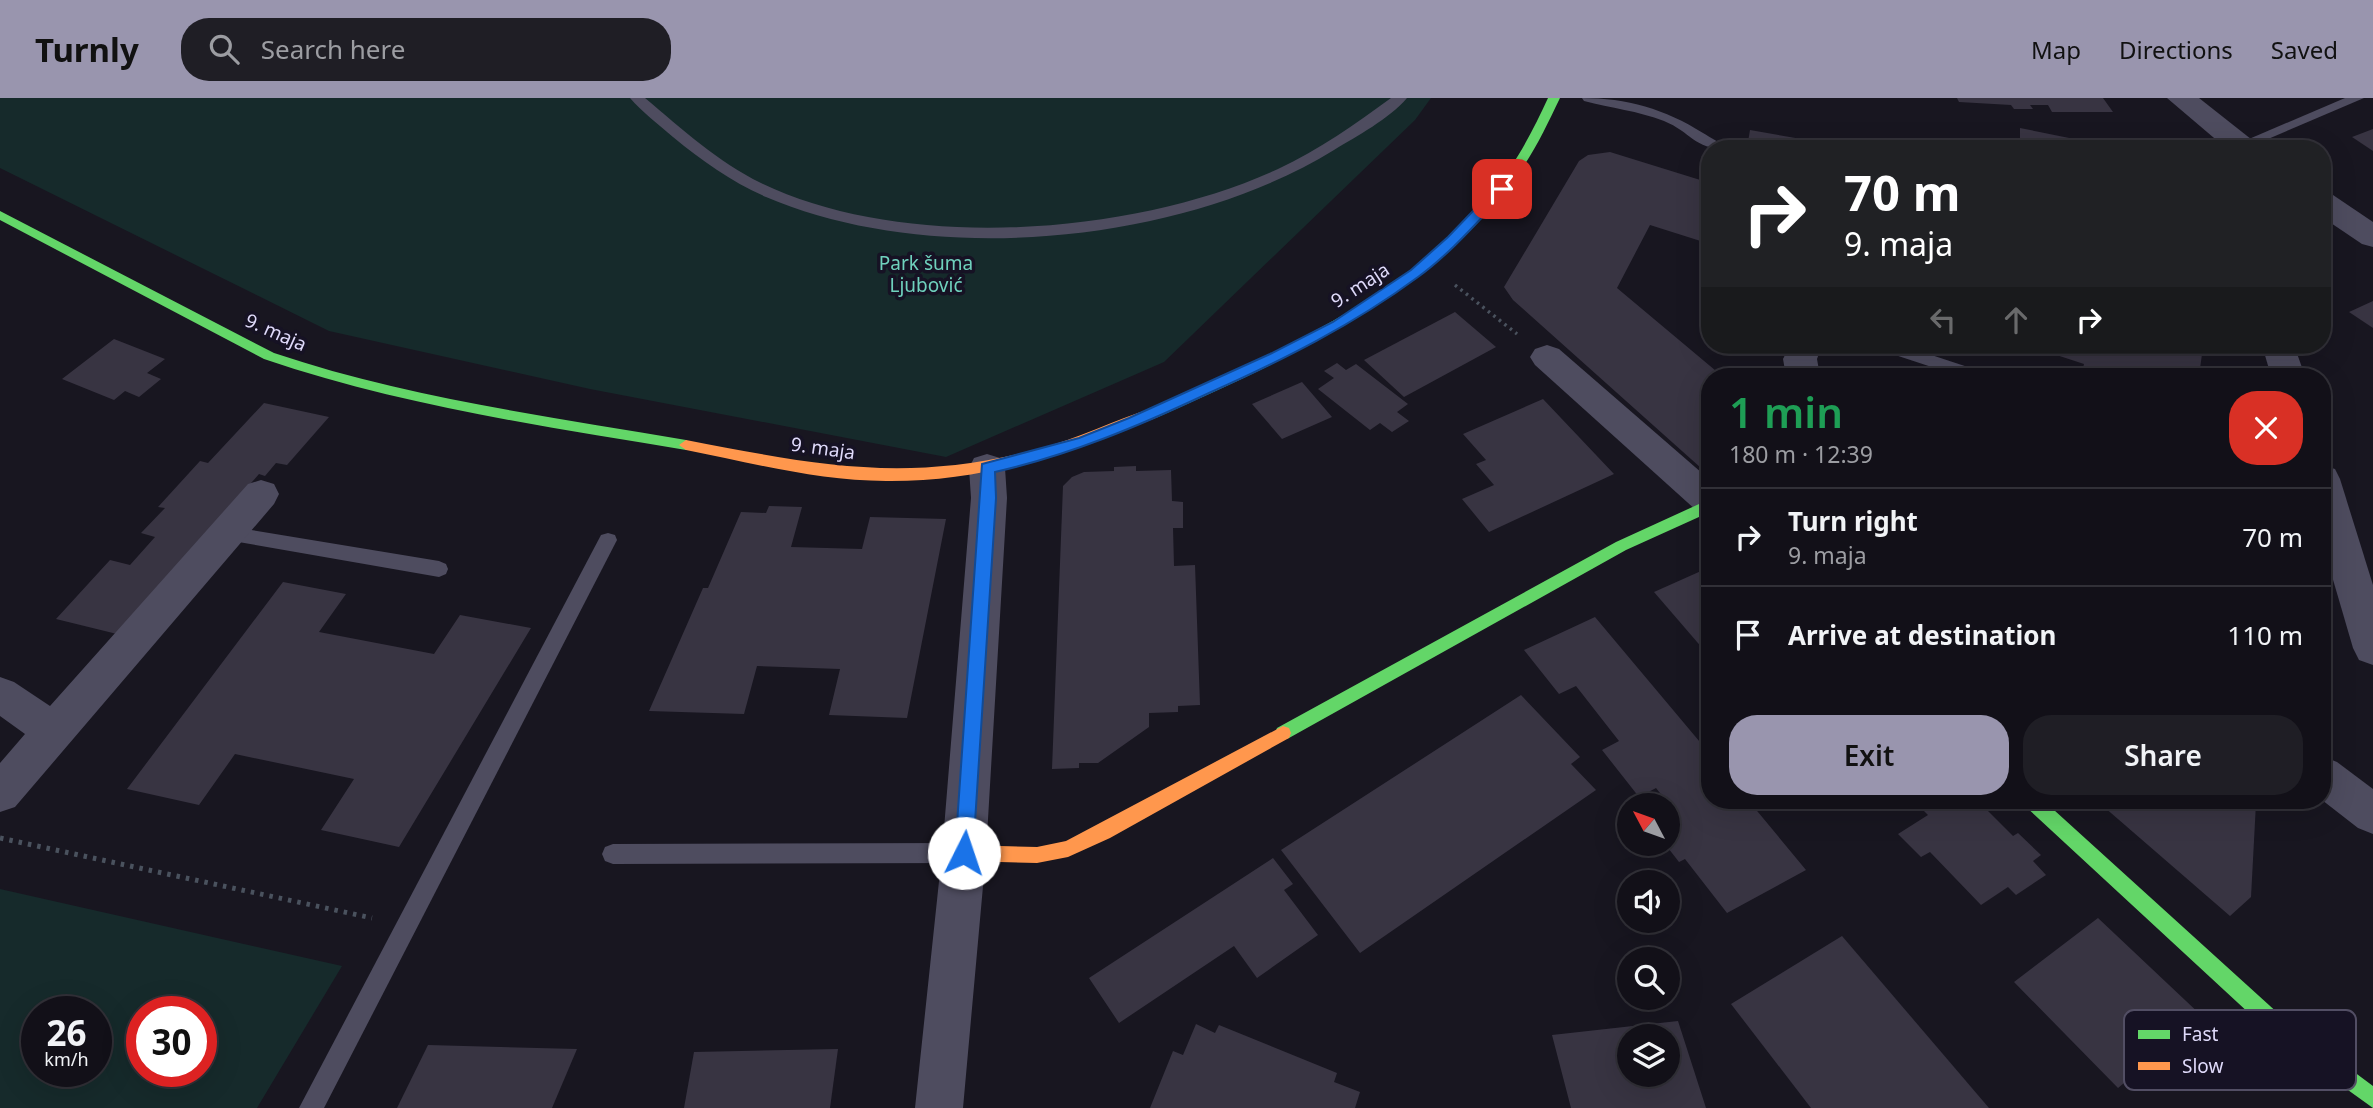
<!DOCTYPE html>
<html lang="en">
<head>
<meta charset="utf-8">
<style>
  body { margin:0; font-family:"Noto Sans",sans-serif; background:#1f1e25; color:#f1f3f6; height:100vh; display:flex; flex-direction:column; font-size:26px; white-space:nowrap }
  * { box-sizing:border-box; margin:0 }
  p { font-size:23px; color:#9c9da2 }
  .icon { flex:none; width:38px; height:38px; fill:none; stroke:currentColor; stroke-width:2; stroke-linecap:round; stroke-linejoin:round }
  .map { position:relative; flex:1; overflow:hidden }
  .details { position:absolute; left:1701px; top:270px; width:630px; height:441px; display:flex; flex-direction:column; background:#121018; border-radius:28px; box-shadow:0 7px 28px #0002,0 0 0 2px #313037 }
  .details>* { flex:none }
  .banner { position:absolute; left:1701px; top:42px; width:630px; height:214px; border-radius:28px; box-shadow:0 7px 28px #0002,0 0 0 2px #313037; background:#202124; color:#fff; overflow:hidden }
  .needle { width:46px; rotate:311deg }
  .fabs { position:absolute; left:1617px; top:695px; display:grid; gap:14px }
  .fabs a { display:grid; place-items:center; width:63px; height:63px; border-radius:50%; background:#121018; box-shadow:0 7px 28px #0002,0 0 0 2px #313037; font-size:35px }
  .speed { position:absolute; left:21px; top:898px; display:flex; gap:14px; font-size:35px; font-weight:700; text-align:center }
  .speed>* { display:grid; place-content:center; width:91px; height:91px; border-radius:50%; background:#121018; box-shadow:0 7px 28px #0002,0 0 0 2px #313037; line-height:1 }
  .speed small { font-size:18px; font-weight:400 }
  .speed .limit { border:10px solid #d22; background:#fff; color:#111 }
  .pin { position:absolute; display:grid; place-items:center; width:60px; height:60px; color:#fff; margin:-30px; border-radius:14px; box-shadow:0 4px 10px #0006 }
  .me { position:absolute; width:77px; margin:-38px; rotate:4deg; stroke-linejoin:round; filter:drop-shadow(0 0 5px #0008) }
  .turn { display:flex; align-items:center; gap:24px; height:147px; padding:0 28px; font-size:32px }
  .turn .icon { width:91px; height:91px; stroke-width:2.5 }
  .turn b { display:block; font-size:49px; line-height:60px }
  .lanes { display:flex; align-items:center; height:66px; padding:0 28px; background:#0003; justify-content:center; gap:35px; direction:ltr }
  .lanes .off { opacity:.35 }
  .round { display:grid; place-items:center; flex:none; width:74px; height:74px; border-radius:28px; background:#1f1e25 }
  .summary { display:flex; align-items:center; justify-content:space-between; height:119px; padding:0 28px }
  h1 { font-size:42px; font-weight:600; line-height:52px; color:#1e9e55 }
  .primary-button { display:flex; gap:14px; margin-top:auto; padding:14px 28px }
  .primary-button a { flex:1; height:80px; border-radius:28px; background:#9995ae; color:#111; font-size:28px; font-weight:600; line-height:80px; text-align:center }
  .primary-button a+a { background:#1f1e25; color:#f1f3f6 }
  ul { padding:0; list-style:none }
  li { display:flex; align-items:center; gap:21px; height:98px; padding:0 28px; border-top:2px solid #313037 }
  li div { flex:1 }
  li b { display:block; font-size:26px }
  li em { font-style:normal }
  header { display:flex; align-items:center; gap:42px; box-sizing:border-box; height:98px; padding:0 35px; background:#9995ae; color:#111 }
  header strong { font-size:33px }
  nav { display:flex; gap:38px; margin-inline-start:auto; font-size:24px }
  .search { width:490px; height:63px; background:#1f1e25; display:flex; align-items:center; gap:18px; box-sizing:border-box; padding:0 24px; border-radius:28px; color:#9c9da2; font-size:26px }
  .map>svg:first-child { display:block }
  .green { fill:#162a2b; fill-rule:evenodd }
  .building { fill:#383442; fill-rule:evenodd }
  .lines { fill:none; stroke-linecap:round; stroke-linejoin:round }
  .path-far1 { stroke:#4a525e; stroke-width:3.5; stroke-dasharray:2.5 4.5; stroke-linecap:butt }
  .path { stroke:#4a525e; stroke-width:5; stroke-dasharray:3.5 6; stroke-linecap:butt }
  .lane { fill:#4e4c5f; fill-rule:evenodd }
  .street { fill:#4e4c5f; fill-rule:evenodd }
  .fast { fill:#63d668; fill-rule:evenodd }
  .slow { fill:#ff974d; fill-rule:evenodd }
  .route { fill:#1a73e8; stroke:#114b97; stroke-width:2 }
  .labels { text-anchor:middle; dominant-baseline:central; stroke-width:7; stroke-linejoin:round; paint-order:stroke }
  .park-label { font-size:19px; fill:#6fd1bd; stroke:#161224 }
  .street-label { font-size:19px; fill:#dfdafa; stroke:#161224 }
  .key { fill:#161224; stroke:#524e64; stroke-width:2 }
  .key-label { font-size:19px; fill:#dfdafa }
</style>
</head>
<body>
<header>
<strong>Turnly</strong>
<div class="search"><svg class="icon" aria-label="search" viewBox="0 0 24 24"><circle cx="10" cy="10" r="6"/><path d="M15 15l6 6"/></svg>Search here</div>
<nav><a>Map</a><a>Directions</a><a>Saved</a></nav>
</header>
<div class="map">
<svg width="2373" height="1010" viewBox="0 0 2373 1010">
  <rect width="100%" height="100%" fill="#181620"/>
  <g class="green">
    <path d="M0 0H1431L1415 22 1164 264 946 359 590 291 329 233 0 70Z"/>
    <path d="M0 791 342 868 257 1010H0ZM37 914H96V973H37ZM142 914H201V973H142Z"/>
  </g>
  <g class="building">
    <path d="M1957 0H2103L2113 14H2052L2048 7H2030L2033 11H2014L2011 7 1959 4Z"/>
    <path d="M2020 30 2094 45V51H2034L2020 48Z"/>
    <path d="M2373 31V53L2352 39Z"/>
    <path d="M1750 32 1836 47V51L1747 50Z"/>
    <path d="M1610 54 1710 85V146L1650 127 1617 190 1722 278H1710V365L1701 370 1513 202 1504 189 1579 63 1588 57Z"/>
    <path d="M2373 203V230L2349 214Z"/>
    <path d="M1455 214 1496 249 1404 299 1364 262Z"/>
    <path d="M114 241 165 261 147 275 161 281 139 299 125 293 114 302 62 281Z"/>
    <path d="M2026 247H2201L2203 249 2199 278H2081L2084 266Z"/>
    <path d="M1337 265 1346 272 1356 266 1408 306 1397 314 1409 323 1392 334 1380 325 1370 332 1318 291 1334 280 1324 273Z"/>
    <path d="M1302 284 1332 319 1282 341 1252 306Z"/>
    <path d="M1543 301 1614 376 1489 434 1462 401 1494 387 1476 366 1486 362 1463 336Z"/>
    <path d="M264 305 329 319 287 367 276 365 265 378 259 376 117 536 56 521 110 462 130 467 155 439 141 435 165 410 158 409 200 363 208 365Z"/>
    <path d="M1136 368V373L1171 372 1172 403 1183 404V430H1173L1174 468 1195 467 1200 607 1178 608V614L1149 615V629L1098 665H1079V670L1052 671 1063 388 1072 379 1084 374 1114 373V369Z"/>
    <path d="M769 408 802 409 791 449 862 451 870 419 946 421 907 620 829 617 840 571 757 568 744 616 649 613 703 490H708L741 414 766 415Z"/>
    <path d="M1710 469V559L1654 494Z"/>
    <path d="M283 484 346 496 319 534 434 556 460 517 531 530 399 749 321 732 354 681 235 656 199 707 127 691Z"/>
    <path d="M1595 519 1710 656V702H1748L1806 772 1727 815 1685 761 1679 764 1665 746H1668V710L1671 709 1656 690 1639 699 1602 652 1619 643 1576 588 1559 596 1524 552Z"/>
    <path d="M1521 597 1580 659 1571 666 1596 692 1360 855 1281 752Z"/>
    <path d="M1953 702H1984L1985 703 1981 706 2013 738 2018 735 2041 757 2033 763 2046 777 2016 797 2008 789 1981 807 1930 754 1921 759 1898 736 1928 717 1924 713 1939 704 1943 708Z"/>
    <path d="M2096 702H2251L2256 705 2251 799 2230 818Z"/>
    <path d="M1273 760 1293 786 1284 792 1318 837 1257 880 1234 848 1119 925 1089 880Z"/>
    <path d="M2098 820 2221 936 2190 962 2173 944 2118 990 2014 884Z"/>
    <path d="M1842 838 1989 1010H1811L1731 906Z"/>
    <path d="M1678 923 1706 1010H1571L1552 937ZM1629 938H1668V976H1629Z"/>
    <path d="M1196 926 1215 935 1219 927 1337 975 1334 984 1360 994 1355 1010H1150L1173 953 1183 957Z"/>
    <path d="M428 947 577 951 552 1010H397Z"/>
    <path d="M838 951 830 1010H684L694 954Z"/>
  </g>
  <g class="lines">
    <path class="path-far1" d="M1455 187 1517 236"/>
    <path class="path" d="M0 740 372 820"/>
    <g class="lane">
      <path d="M630 0H645C682 31 718 64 761 85 906 155 1135 137 1278 71 1319 52 1355 26 1391 0H1407C1389 21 1357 38 1334 52 1182 146 932 170 766 99 732 84 702 63 673 39 659 27 642 14 630 0Z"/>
      <path d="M1582 0C1627 0 1665 11 1703 35 1711 40 1720 44 1726 51 1694 51 1691 34 1664 23 1638 13 1611 10 1584 3Z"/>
      <path d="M2345 0H2364L2247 50 2239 51 2235 47Z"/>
      <path d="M1875 247H1901L1983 274 1985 278H1959L1877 251Z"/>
      <path d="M227 428 439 463 446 466 448 471 446 476 439 479 227 442 220 440 218 435 220 430Z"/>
      <path d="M608 435 615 437 617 442 324 1010H299L601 437Z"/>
      <path d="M964 745 972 748 975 755 972 762 964 765 613 766 605 763 602 756 605 749 613 746Z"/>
    </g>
    <g class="street">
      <path d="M2167 0H2199L2256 45 2260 51H2227Z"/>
      <path d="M2322 94 2333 97 2373 124V149L2362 146 2322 119Z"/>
      <path d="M1547 247 1559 251 1710 382V417L1697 413 1535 267 1530 259 1535 251Z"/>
      <path d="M1790 247H1822L1817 261 1820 278H1786L1783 261Z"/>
      <path d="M2262 247H2294L2305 278H2271Z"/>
      <path d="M987 356 1000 360 1005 370 1007 400 986 755 963 1010H915L942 755 971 400 969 370 974 360Z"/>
      <path d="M2322 367 2335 371 2340 381 2373 487V567L2359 562 2353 550 2322 444Z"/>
      <path d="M261 382 274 386 279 396 274 406 15 709 0 714V665L25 636 0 618V579L14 584 50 608 248 386Z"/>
      <path d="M2322 658 2337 664 2373 691V736L2358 730 2322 702Z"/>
    </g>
    <g class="fast">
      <path d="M1548 0H1560C1547 27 1534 55 1516 79 1429 199 1289 260 1158 319H1148L1146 315 1148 311C1280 254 1425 192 1510 70 1525 48 1537 24 1548 0Z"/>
      <path d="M0 113 274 255C408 300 547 318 686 342L693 347 686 352C543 328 402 308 264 261L0 122Z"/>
      <path d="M1710 401V414L1626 452 1289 640 1283 642 1277 640 1275 635 1277 630 1616 444Z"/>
      <path d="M2022 702H2043L2291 927 2373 988V1010L2277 941 2025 708Z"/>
    </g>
    <g class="slow">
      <path d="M1153 310 1158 311 1160 315 1158 319C1071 355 981 384 886 383 818 383 752 365 686 352L679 347 686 342C816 367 906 386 1038 351 1078 341 1114 322 1153 310Z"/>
      <path d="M1283 628 1289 630 1291 635 1289 640 1110 740 1068 759 1037 765 964 763 958 761 955 755 958 749 964 747 1037 749 1066 743Z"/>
    </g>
  </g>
  <path class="route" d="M1502 87 1508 91 1506 94C1478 123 1451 155 1418 179 1353 227 1283 262 1209 295 1139 328 1070 357 995 374L996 400 973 755 971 761 964 764 958 761 955 755 982 366 1079 340 1129 320 1270 256 1333 224 1411 172 1448 139 1497 88Z"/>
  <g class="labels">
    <g class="park-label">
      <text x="926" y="165">Park šuma<tspan x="926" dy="22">Ljubović</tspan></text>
    </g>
    <g class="street-label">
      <text transform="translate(1360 187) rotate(-33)">9. maja</text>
      <text transform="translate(276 234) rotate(24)">9. maja</text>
      <text transform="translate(823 350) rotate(8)">9. maja</text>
    </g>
  </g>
  <rect x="2124" y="912" width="232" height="80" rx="10" class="key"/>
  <rect x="2138" y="932" width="32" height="9" fill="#63d668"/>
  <rect x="2138" y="964" width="32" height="8" fill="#ff974d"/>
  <g class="key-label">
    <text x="2182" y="943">Fast</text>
    <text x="2182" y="975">Slow</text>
  </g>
</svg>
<div class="fabs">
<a><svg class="needle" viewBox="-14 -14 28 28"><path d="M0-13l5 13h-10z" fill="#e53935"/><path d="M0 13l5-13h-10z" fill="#9c9da2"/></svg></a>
<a><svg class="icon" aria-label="sound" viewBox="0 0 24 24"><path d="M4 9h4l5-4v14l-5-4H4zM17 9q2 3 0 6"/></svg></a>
<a><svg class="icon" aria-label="search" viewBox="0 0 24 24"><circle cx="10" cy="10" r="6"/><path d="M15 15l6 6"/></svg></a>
<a><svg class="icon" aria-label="layers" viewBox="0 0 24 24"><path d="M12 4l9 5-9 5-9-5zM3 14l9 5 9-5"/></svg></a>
</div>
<div class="speed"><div>26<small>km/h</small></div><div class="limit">30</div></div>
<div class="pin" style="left:1502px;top:91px;background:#d93025"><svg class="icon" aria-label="arrive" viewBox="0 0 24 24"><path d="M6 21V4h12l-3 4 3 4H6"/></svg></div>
<svg class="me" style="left:964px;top:755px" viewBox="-20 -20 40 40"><circle r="19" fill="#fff"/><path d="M0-13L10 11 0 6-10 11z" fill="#1a73e8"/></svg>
<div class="banner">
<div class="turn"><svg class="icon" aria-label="right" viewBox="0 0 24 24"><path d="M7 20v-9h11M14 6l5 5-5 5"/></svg><div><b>70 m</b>9. maja</div></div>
<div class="lanes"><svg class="icon off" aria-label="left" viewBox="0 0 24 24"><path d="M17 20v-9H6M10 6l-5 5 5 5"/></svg><svg class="icon off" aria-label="ahead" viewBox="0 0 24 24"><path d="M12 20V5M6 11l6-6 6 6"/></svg><svg class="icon" aria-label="right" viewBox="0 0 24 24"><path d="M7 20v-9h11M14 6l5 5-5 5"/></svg></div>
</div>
<section class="details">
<div class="summary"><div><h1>1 min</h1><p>180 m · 12:39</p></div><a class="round" style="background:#d93025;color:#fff"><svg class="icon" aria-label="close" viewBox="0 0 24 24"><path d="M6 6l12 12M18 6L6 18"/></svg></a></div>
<ul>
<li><svg class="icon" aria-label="right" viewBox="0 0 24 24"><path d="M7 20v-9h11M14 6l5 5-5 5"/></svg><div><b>Turn right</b><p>9. maja</p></div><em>70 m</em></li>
<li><svg class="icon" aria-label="arrive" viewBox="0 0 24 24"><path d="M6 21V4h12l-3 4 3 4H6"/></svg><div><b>Arrive at destination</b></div><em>110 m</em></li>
</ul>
<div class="primary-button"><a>Exit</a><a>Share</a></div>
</section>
</div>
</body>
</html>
